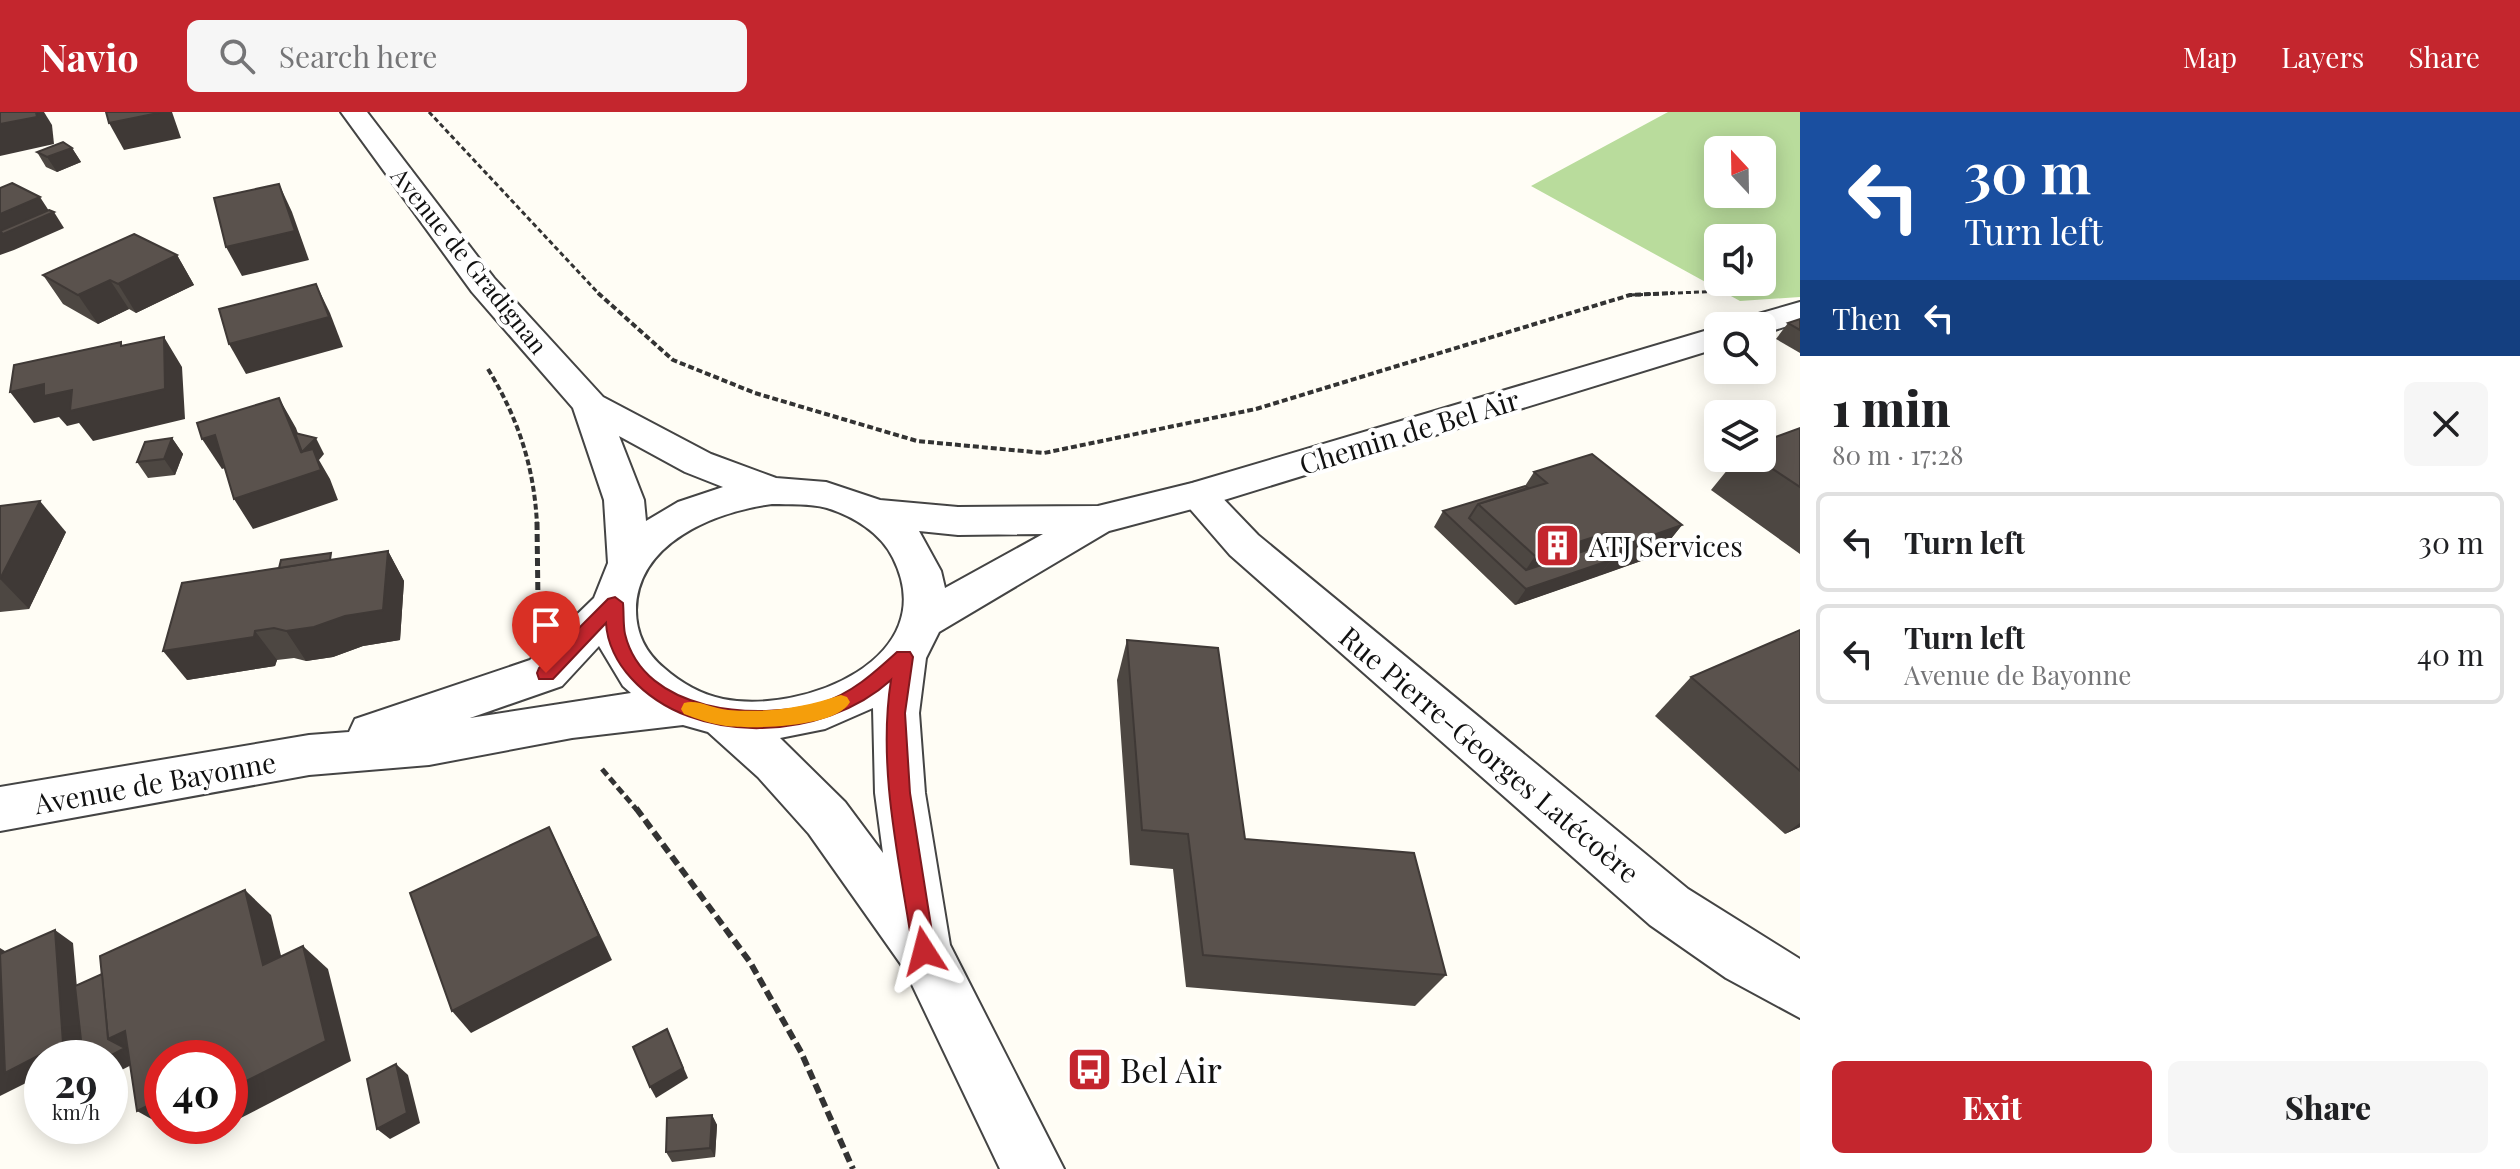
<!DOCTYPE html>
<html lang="en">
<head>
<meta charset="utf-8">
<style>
  body { margin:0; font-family:"Playfair Display",serif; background:#f6f6f6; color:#202124; height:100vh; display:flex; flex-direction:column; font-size:30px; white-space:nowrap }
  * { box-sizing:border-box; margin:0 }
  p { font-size:26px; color:#757577 }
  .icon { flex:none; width:44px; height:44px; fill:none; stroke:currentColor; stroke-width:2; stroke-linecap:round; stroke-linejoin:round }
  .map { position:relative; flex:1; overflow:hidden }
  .sheet { display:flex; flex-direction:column; background:#fff; width:720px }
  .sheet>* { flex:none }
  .guide { background:#1a4fa0; color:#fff; overflow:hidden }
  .needle { width:52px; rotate:338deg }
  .tools { position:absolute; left:1704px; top:24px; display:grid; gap:16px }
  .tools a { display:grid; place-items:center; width:72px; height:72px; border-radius:12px; background:#fff; box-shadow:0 4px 20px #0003; font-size:40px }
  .speed { position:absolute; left:24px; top:928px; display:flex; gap:16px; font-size:40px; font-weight:700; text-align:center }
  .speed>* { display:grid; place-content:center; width:104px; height:104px; border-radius:50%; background:#fff; box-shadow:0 4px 20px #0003; line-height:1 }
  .speed small { font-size:20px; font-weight:400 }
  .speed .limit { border:12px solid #d22; background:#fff; color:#111 }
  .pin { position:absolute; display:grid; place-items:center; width:68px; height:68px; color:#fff; margin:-82px -34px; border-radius:50% 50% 50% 0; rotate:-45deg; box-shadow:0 0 8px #0007 }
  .pin .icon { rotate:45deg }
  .me { position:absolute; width:88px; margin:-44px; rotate:351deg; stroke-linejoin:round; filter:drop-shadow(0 0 6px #0008) }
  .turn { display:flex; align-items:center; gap:28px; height:168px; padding:0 32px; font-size:36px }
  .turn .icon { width:104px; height:104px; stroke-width:2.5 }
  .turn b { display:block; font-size:56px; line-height:68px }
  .then { display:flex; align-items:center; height:76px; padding:0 32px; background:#0003; gap:16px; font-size:30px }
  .round { display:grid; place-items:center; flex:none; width:84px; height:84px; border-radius:12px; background:#f6f6f6 }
  .head { display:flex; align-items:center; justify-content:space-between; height:136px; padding:0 32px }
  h1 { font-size:48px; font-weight:800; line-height:60px }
  .button { display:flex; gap:16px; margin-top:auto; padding:16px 32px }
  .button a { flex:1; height:92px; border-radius:12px; background:#c4262e; color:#fff; font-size:32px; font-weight:800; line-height:92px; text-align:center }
  .button a+a { background:#f6f6f6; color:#202124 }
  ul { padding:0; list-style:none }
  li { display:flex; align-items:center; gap:24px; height:100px; margin:0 16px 12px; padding:0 16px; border:4px solid #e0e0e0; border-radius:12px }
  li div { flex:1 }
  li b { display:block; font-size:30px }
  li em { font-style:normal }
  header { display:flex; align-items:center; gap:48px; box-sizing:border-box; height:112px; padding:0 40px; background:#c4262e; color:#fff }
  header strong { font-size:38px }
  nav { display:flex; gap:44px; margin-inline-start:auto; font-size:28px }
  .search { width:560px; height:72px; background:#f6f6f6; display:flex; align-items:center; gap:20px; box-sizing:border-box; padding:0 28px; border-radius:12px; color:#757577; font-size:30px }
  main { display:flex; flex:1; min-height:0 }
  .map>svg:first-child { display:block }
  .forest { fill:#b9dc9c; fill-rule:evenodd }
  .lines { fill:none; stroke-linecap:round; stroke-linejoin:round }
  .minor-casing { stroke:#444; stroke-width:4 }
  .tertiary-casing { stroke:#444; stroke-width:4 }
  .path-far3 { stroke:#333; stroke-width:3; stroke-dasharray:5 3; stroke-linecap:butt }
  .path-far2 { stroke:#333; stroke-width:4; stroke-dasharray:6 3; stroke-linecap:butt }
  .path-far1 { stroke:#333; stroke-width:5; stroke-dasharray:8 4; stroke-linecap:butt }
  .path { stroke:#333; stroke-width:6; stroke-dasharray:10 5; stroke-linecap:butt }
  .minor { fill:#fff; fill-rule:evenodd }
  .tertiary { fill:#fff; fill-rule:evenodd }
  .wall { fill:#4d4742 }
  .shaded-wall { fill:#3f3936 }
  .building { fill:#5a524d; stroke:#3f3936; stroke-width:2 }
  .route { fill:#c4262e; stroke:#7f191e; stroke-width:2 }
  .slow { fill:#f59e0b }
  .labels { text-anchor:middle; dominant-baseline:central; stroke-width:8; stroke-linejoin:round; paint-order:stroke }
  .far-street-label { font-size:24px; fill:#111; stroke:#fff }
  .street-label { font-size:28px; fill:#111; stroke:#fff }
  .poi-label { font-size:28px; fill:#111; stroke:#fff; text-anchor:start }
  .near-poi-label { font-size:34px; fill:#111; stroke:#fff; text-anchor:start }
</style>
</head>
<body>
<header>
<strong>Navio</strong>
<div class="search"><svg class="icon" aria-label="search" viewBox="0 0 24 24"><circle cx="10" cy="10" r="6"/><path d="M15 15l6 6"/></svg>Search here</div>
<nav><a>Map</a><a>Layers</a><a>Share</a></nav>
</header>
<main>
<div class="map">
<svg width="1800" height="1057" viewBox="0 0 1800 1057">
  <rect width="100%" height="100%" fill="#fffdf5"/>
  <path class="forest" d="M1668 0H1800V185L1740 189 1531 74ZM1718 38H1762V82H1718ZM1718 126H1762V170H1718Z"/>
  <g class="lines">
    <defs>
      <path id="minor" d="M1197 370 1211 374 1258 423 1688 777 1800 847V906L1726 866 1650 813 1230 443 1178 383 1183 374Z"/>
      <g id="tertiary">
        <path d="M341 0H367L494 166 603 285 711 342 776 366 826 370 880 388 958 395 1098 394 1192 371 1718 215V236L1211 392 1109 419 939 520 926 546 919 601 925 681 950 833 1064 1057H1000L905 858 809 722 758 665 708 620 683 613 572 626 429 653 309 663 0 719V675L309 623 349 620 355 607 530 548 594 486 608 451 604 388 573 296 472 180ZM619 324 685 360 723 375 678 390 646 409 644 388ZM772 392C790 393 809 391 827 396 853 404 881 421 893 446 944 547 802 603 723 587 700 582 681 571 664 556 646 541 636 522 636 498 637 430 715 400 772 392ZM919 419 958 423 1043 422 945 476 941 459ZM599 534 623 574 631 581 470 606 562 574ZM873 596 875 681 883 741 845 690 780 626 825 617Z"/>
        <path d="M1800 190V210L1762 222V214H1737L1741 207Z"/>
      </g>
    </defs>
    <use href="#minor" class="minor-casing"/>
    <use href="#tertiary" class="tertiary-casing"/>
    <g class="path-far3">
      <path d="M429 0 600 183"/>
      <path d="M1630 183 1724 179"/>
    </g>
    <g class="path-far2">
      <path d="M598 181 673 248 755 281 917 329 1044 341 1256 297 1630 183 1673 181"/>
      <path d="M488 257C518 306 534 354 537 412"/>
    </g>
    <g class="path-far1">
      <path d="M537 410 538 492"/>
      <path d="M602 657 637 698"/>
    </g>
    <path class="path" d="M636 696 750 850 801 940 853 1057"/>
    <use href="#minor" class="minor"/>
    <use href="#tertiary" class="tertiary"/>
  </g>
  <g class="wall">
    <path d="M72 36 81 50 57 60 46 55 37 40Z"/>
    <path d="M177 143 194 173 136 201 129 197 98 212 63 192 43 163Z"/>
    <path d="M1800 207V241L1776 227 1788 211Z"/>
    <path d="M1800 316V442L1711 378 1737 346H1762Z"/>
    <path d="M172 326 183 342 175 363 148 366 137 350Z"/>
    <path d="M1534 360 1682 413 1658 443 1515 493 1434 415 1443 399 1525 374Z"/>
    <path d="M0 394 66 420 29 497 0 500Z"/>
    <path d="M388 439 404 469 400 528 363 534 333 545 306 549 294 546 277 548 275 554 187 568 335 447Z"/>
    <path d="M1800 518V715L1785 722 1655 604 1691 565Z"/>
    <path d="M1127 528 1245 727 1446 863 1415 894 1186 875 1173 757 1130 753 1117 568Z"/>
    <path d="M712 1003 717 1013 715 1045 672 1050 666 1040Z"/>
  </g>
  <g class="shaded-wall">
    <path d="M36 0H44L52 13 54 32 0 44V12Z"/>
    <path d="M163 0H172L181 26 124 38 109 11Z"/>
    <path d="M72 36 81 50 57 60 47 45Z"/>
    <path d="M279 72 292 100 309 148 242 164 226 135Z"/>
    <path d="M40 85 51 102 54 100 64 116 14 138 11 134 14 138 0 143V93Z"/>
    <path d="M177 143 194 173 136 201 118 172Z"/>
    <path d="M110 168 129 197 98 212 78 183Z"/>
    <path d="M316 172 330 201 343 235 246 262 229 232Z"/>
    <path d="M164 225 182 255 185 307 93 329 79 311 67 314 59 305 34 311 10 280Z"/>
    <path d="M279 286 296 316 304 338 316 326 324 342 319 348 330 367 338 388 253 417 234 387 301 340Z"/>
    <path d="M215 323 234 353 222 357 202 327Z"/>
    <path d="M172 326 183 342 175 363 164 347Z"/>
    <path d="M40 389 66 420 29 497 0 467Z"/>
    <path d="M1682 413 1658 443 1599 464 1622 434Z"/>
    <path d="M1606 421 1584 451 1518 470 1535 444Z"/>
    <path d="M388 439 404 469 400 528 363 534 333 545 306 549 286 519Z"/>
    <path d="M1611 448 1599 464 1515 493 1526 477Z"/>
    <path d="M255 519 277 548 275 554 187 568 163 539Z"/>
    <path d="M1800 711V715L1785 722Z"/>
    <path d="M549 715 612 848 471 921 452 899Z"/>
    <path d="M245 778 271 803 289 876 263 853Z"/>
    <path d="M55 818 73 831 83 943 76 946H42V963L0 984V836L20 848Z"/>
    <path d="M303 834 328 857 351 949 235 1009 230 1006V977Z"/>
    <path d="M133 867 143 947 110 964V946H106L108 927Z"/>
    <path d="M667 917 688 966 656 986 650 975Z"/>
    <path d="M396 952 408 963 420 1011 390 1027 377 1017Z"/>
    <path d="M162 987V1013L137 999Z"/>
    <path d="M712 1003 717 1013 715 1045 710 1036Z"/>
    <path d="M164 1014H179L171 1018Z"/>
  </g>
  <g class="building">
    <path d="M0 0H36L37 5 0 12Z"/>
    <path d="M106 0H163L109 11Z"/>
    <path d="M63 30 72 36 47 45 37 40Z"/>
    <path d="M12 71 40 85 0 102V76Z"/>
    <path d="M279 72 295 119 226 135 214 86Z"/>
    <path d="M49 98 54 100 3 122 0 119Z"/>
    <path d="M134 122 177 143 118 172 110 168 78 183 43 163Z"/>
    <path d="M316 172 329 205 229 232 219 197Z"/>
    <path d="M1800 207V218L1788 211Z"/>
    <path d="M164 225 165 277 70 299 72 278 44 284V272L10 280 14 253 121 230V234Z"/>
    <path d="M279 286 301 340 313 337 321 358 234 387 215 323 202 327 197 311Z"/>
    <path d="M1800 316V375L1756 346H1762V330Z"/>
    <path d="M295 321 316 326 302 340Z"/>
    <path d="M172 326 164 347 137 350 145 330Z"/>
    <path d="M1592 342 1682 413 1622 434 1606 421 1535 444 1478 392 1547 371 1534 360Z"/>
    <path d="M1525 374 1528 376 1478 392 1469 406 1526 458 1596 435 1611 448 1526 477 1443 399Z"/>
    <path d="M40 389 0 467V394Z"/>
    <path d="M388 439 383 498 345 504 314 515 286 519 274 516 255 519 254 525 163 539 182 471Z"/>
    <path d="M331 441 330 448 279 456 281 448Z"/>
    <path d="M1800 518V659L1691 565Z"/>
    <path d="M1127 528 1218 536 1245 727 1414 741 1446 863 1203 843 1188 722 1142 718Z"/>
    <path d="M549 715 599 824 452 899 410 781Z"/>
    <path d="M245 778 263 853 303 834 326 929 230 977V946H162V987L137 999 125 919 108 927 100 844Z"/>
    <path d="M55 818 63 931 5 961 0 842Z"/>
    <path d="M102 862 108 927 125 936 106 946H83L75 874Z"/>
    <path d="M667 917 683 956 650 975 633 935Z"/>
    <path d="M396 952 407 1001 377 1017 367 967Z"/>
    <path d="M712 1003 710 1036 666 1040 667 1006Z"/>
  </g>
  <path class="route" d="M615 485 623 491C624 501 623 513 625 522 644 601 757 609 821 591 851 582 874 561 897 540H910L913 545 905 601 910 681 935 839 932 847 924 850 916 847 913 839C900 751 877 657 891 568 824 629 694 636 631 566 617 551 607 531 606 511L553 567H539L537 561 539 556 608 487Z"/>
  <path class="slow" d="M841 583 847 585 850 590C836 616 752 617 726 614 712 612 697 607 684 602L681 597 684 591C698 587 713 597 728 598 769 601 802 596 841 583Z"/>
  <defs>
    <symbol id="building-square" viewBox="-11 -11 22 22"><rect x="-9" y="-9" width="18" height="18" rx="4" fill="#c4262e" stroke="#fff"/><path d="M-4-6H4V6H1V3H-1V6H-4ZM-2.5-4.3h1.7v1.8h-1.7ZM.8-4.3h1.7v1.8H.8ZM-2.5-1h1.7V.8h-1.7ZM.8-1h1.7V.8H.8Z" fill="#fff"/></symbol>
    <symbol id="bus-square" viewBox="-11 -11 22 22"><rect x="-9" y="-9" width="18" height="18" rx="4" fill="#c4262e" stroke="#fff"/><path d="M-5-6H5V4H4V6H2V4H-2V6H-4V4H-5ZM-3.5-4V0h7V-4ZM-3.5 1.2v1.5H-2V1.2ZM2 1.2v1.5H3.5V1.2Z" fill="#fff"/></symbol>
  </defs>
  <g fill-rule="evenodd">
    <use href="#building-square" x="1532" y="408" width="51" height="51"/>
    <use href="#bus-square" x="1064" y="932" width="51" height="51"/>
  </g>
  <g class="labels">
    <g class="far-street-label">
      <text transform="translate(470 148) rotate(51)">Avenue de Gradignan</text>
    </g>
    <g class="street-label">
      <text transform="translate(1409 319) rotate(-17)">Chemin de Bel Air</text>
      <text transform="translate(1490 642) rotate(40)">Rue Pierre-Georges Latécoère</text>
      <text transform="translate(155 670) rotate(-10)">Avenue de Bayonne</text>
    </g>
    <g class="poi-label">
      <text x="1589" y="433">ATJ Services</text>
    </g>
    <g class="near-poi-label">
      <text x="1120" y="957">Bel Air</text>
    </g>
  </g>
</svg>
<div class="tools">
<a><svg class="needle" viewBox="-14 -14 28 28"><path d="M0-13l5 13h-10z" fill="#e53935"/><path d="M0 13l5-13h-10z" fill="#757577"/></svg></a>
<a><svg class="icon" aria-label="sound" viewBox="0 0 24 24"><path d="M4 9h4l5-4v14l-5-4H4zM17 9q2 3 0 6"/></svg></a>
<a><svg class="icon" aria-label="search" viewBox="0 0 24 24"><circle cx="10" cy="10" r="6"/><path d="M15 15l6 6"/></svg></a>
<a><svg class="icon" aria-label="layers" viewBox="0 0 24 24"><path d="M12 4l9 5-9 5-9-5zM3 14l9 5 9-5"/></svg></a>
</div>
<div class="speed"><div>29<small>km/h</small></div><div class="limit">40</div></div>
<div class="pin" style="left:546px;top:561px;background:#d93025"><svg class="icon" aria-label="arrive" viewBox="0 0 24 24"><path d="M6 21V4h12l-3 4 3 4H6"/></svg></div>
<svg class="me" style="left:924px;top:839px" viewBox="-20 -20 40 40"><path d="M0-17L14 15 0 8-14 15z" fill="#c4262e" stroke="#fff" stroke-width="4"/></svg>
</div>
<section class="sheet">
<div class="guide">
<div class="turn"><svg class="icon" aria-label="left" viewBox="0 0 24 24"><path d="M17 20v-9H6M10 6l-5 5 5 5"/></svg><div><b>30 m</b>Turn left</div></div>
<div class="then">Then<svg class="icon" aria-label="left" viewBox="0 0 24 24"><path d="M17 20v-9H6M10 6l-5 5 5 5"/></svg></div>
</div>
<div class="head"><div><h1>1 min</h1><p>80 m · 17:28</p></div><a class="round"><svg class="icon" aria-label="close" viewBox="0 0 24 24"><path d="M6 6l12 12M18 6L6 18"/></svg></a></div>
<ul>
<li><svg class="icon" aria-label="left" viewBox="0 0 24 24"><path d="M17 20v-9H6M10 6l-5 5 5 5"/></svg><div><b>Turn left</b></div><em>30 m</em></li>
<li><svg class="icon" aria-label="left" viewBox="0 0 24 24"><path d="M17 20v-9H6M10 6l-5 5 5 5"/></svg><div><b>Turn left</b><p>Avenue de Bayonne</p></div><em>40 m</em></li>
</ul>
<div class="button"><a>Exit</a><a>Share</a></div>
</section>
</main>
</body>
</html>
